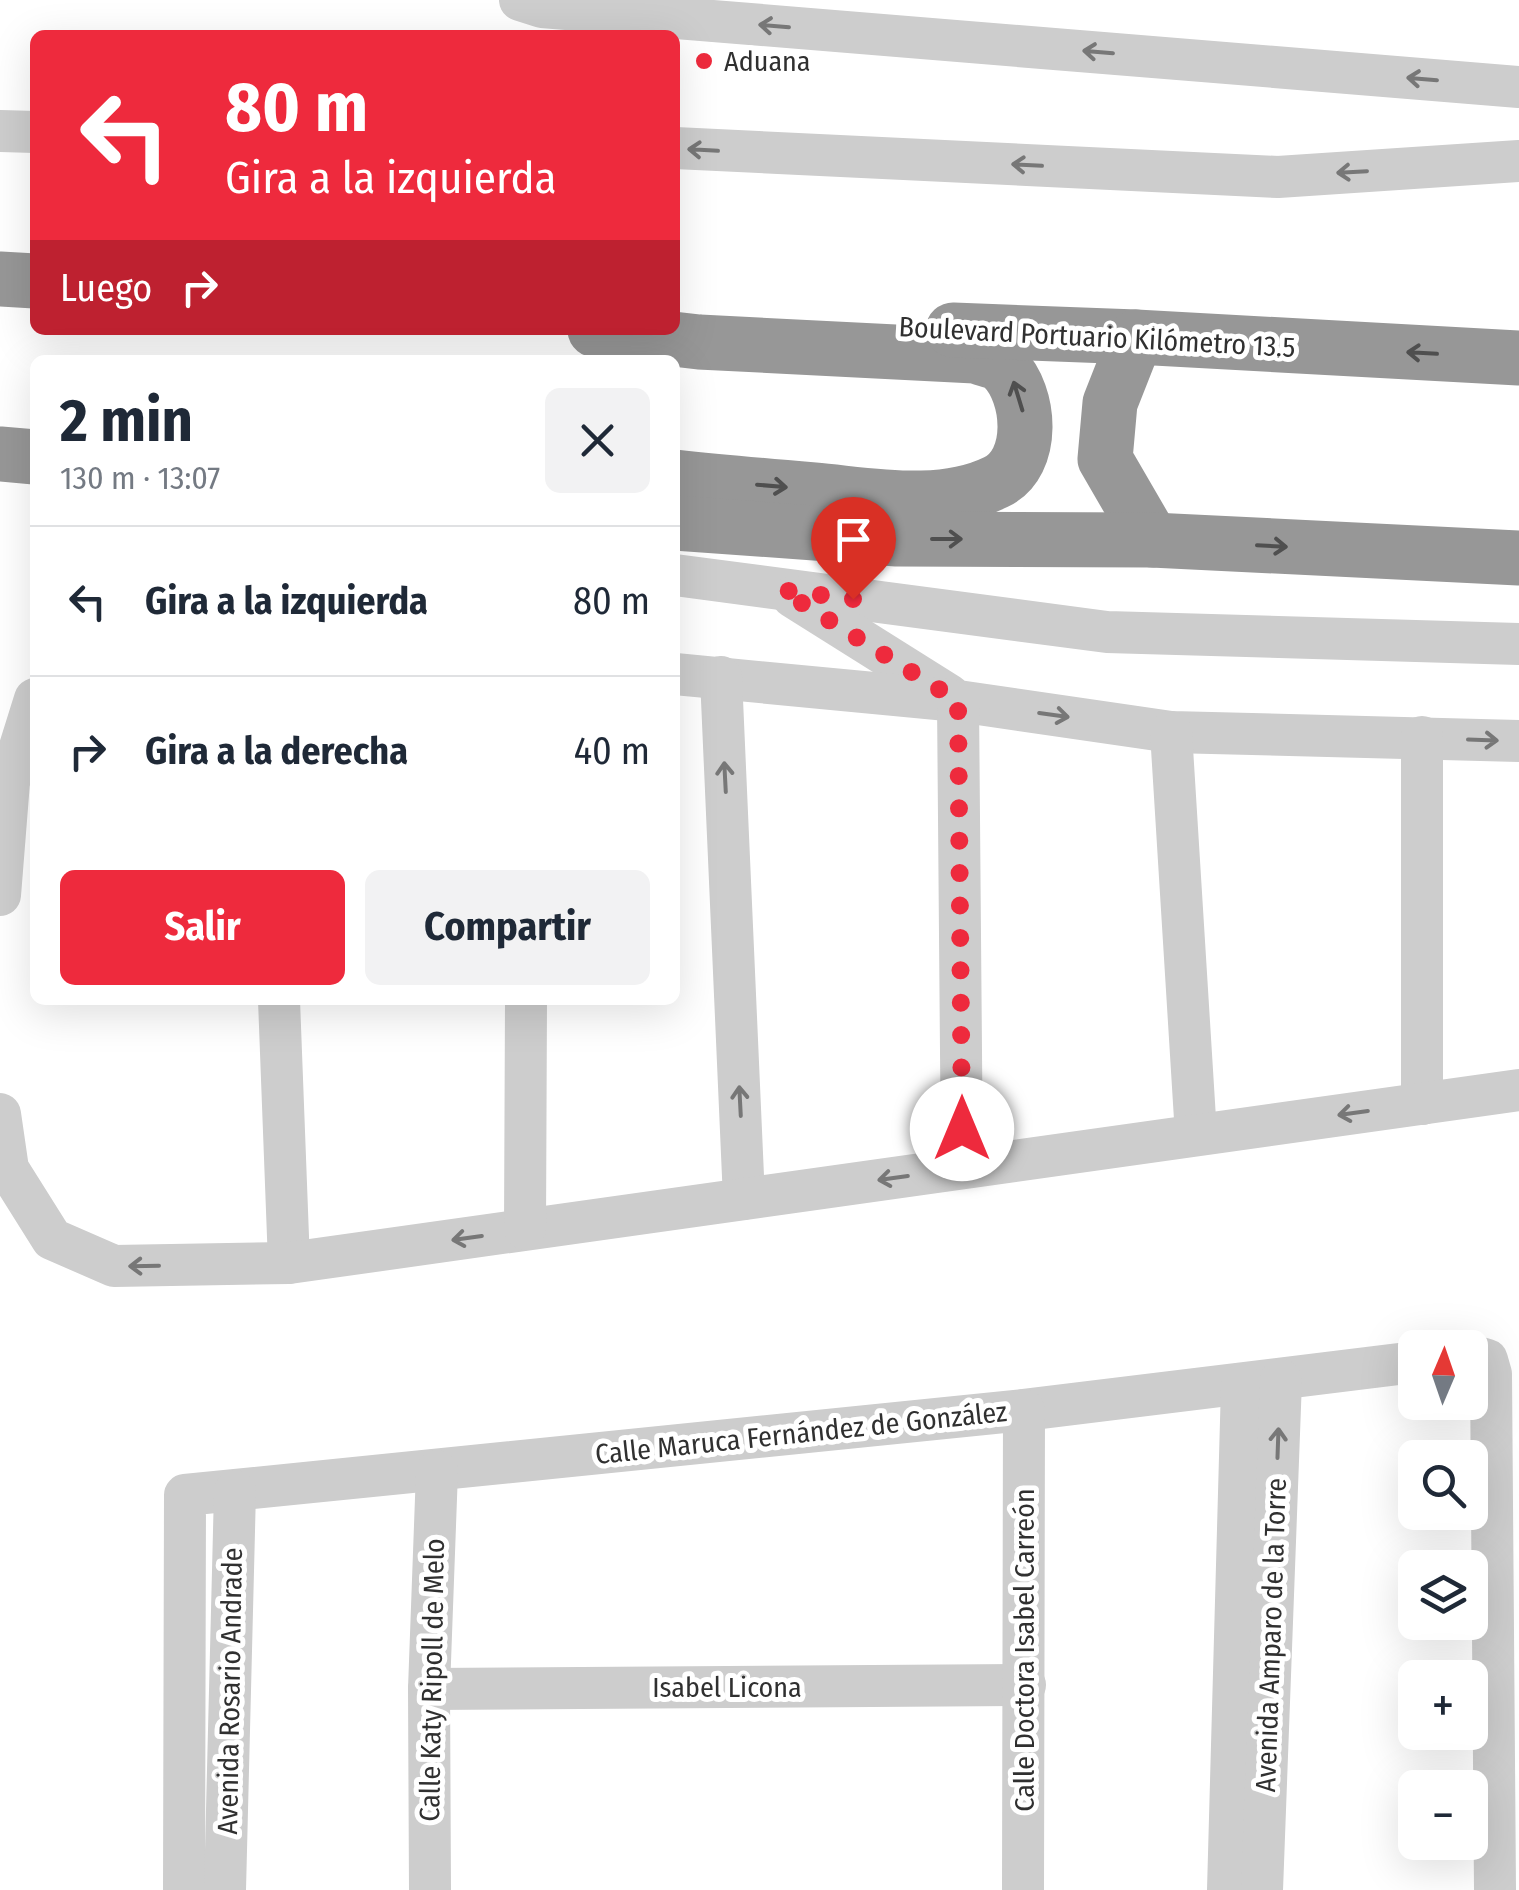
<!DOCTYPE html>
<html lang="es">
<head>
<meta charset="utf-8">
<style>
  body { margin:0; font-family:"Fira Sans Condensed",sans-serif; background:#f2f2f3; color:#1f2937; height:100vh; display:flex; flex-direction:column; font-size:38px; white-space:nowrap }
  * { box-sizing:border-box; margin:0 }
  p { font-size:32px; color:#747a83 }
  .icon { flex:none; width:55px; height:55px; fill:none; stroke:currentColor; stroke-width:2; stroke-linecap:round; stroke-linejoin:round }
  .map { position:relative; flex:1; overflow:hidden }
  .panel { position:absolute; left:30px; top:355px; width:650px; height:650px; display:flex; flex-direction:column; background:#fff; border-radius:15px; box-shadow:0 10px 40px #0002 }
  .panel>* { flex:none }
  .guide { position:absolute; left:30px; top:30px; width:650px; height:305px; border-radius:15px; box-shadow:0 10px 40px #0002; background:#ee2a3d; color:#fff; overflow:hidden }
  .needle { width:65px; rotate:2deg }
  .controls { position:absolute; left:1398px; top:1330px; display:grid; gap:20px }
  .controls a { display:grid; place-items:center; width:90px; height:90px; border-radius:15px; background:#fff; box-shadow:0 10px 40px #0002; font-size:50px }
  .pin { position:absolute; display:grid; place-items:center; width:85px; height:85px; color:#fff; margin:-102px -42px; border-radius:50% 50% 50% 0; rotate:-45deg; box-shadow:0 0 10px #0007 }
  .pin .icon { rotate:45deg }
  .me { position:absolute; width:110px; margin:-55px; rotate:0deg; stroke-linejoin:round; filter:drop-shadow(0 0 8px #0008) }
  .turn { display:flex; align-items:center; gap:35px; height:210px; padding:0 30px; font-size:45px }
  .turn .icon { width:130px; height:130px; stroke-width:2.5 }
  .turn b { display:block; font-size:70px; line-height:85px }
  .then { display:flex; align-items:center; height:95px; padding:0 30px; background:#0003; gap:20px; font-size:38px }
  .round { display:grid; place-items:center; flex:none; width:105px; height:105px; border-radius:15px; background:#f2f2f3 }
  .summary { display:flex; align-items:center; justify-content:space-between; height:170px; padding:0 30px }
  h1 { font-size:60px; font-weight:700; line-height:75px }
  .primary-button { display:flex; gap:20px; margin-top:auto; padding:20px 30px }
  .primary-button a { flex:1; height:115px; border-radius:15px; background:#ee2a3d; color:#fff; font-size:40px; font-weight:700; line-height:115px; text-align:center }
  .primary-button a+a { background:#f2f2f3; color:#1f2937 }
  ul { padding:0; list-style:none }
  li { display:flex; align-items:center; gap:30px; height:150px; padding:0 30px; border-top:2px solid #e0e1e3 }
  li div { flex:1 }
  li b { display:block; font-size:38px }
  li em { font-style:normal }
  .map>svg:first-child { display:block }
  .lines { fill:none; stroke-linecap:round; stroke-linejoin:round }
  .minor { stroke:#cdcdcd; stroke-width:42 }
  .highway { stroke:#979797; stroke-width:55 }
  .oneway { stroke:#777 }
  .oneway2 { stroke:#4f4f4f }
  .route { stroke:#ee2a3d; stroke-width:18; stroke-dasharray:0 32.4 }
  .poi-dot { fill:#ee2a3d; stroke:#fff; stroke-width:4 }
  .labels { text-anchor:middle; dominant-baseline:central; stroke-width:10; stroke-linejoin:round; paint-order:stroke }
  .poi-label { font-size:28px; fill:#303030; stroke:#fff; text-anchor:start }
  .street-label { font-size:28px; fill:#303030; stroke:#fff }
</style>
</head>
<body>
<div class="map">
<svg width="1519" height="1890" viewBox="0 0 1519 1890">
  <rect width="100%" height="100%" fill="#fff"/>
  <g class="lines">
    <g class="minor">
      <path d="M520 0 542 7 1519 87"/>
      <path d="M0 131 35 132"/>
      <path d="M675 148 1278 177 1519 161"/>
      <path d="M675 575 1107 632 1519 644"/>
      <path d="M793 597 949 695"/>
      <path d="M675 674 958 701 1171 732 1519 741"/>
      <path d="M721 677 744 1199"/>
      <path d="M958 701 962 1168"/>
      <path d="M1171 732 1196 1135"/>
      <path d="M0 895 9 782 35 699"/>
      <path d="M279 1000 289 1263"/>
      <path d="M1422 1104V737"/>
      <path d="M0 1114 8 1169 52 1239 114 1266 289 1263 1519 1090"/>
      <path d="M525 1229 526 1000"/>
      <path d="M1470 1355 1487 1360 1491 1374 1495 1890"/>
      <path d="M429 1689 1025 1685"/>
      <path d="M184 1890 185 1495 1024 1410 1415 1362"/>
      <path d="M225 1890 235 1491"/>
      <path d="M430 1890 429 1689 437 1471"/>
      <path d="M1023 1890 1024 1410"/>
      <path d="M1228 1890 1242 1385"/>
      <path d="M1262 1890 1281 1380"/>
    </g>
    <g class="highway">
      <path d="M0 279 35 281"/>
      <path d="M595 330 699 342 975 356C984 359 996 361 1003 367 1031 394 1036 463 996 482 941 509 872 495 814 490 767 486 721 482 675 477"/>
      <path d="M953 330 1136 337 1519 358"/>
      <path d="M1136 337 1110 403 1105 459 1152 540"/>
      <path d="M0 454 35 457"/>
      <path d="M675 523 897 539 1152 540 1519 558"/>
    </g>
  </g>
  <defs><path id="oneway-shaft" d="M-6 0H5M1.5-3L5.5 0L1.5 3" fill="none" stroke-width="1.6" stroke-linecap="round" stroke-linejoin="round" transform="scale(2.5)"/></defs>
  <g class="oneway">
    <use href="#oneway-shaft" transform="translate(774 26) rotate(-175)"/>
    <use href="#oneway-shaft" transform="translate(1098 52) rotate(-175)"/>
    <use href="#oneway-shaft" transform="translate(1422 79) rotate(-175)"/>
    <use href="#oneway-shaft" transform="translate(703 150) rotate(-177)"/>
    <use href="#oneway-shaft" transform="translate(1027 165) rotate(-177)"/>
    <use href="#oneway-shaft" transform="translate(1352 172) rotate(177)"/>
    <use href="#oneway-shaft" transform="translate(1054 715) rotate(8)"/>
    <use href="#oneway-shaft" transform="translate(1483 740) rotate(2)"/>
    <use href="#oneway-shaft" transform="translate(725 777) rotate(-93)"/>
    <use href="#oneway-shaft" transform="translate(740 1101) rotate(-93)"/>
    <use href="#oneway-shaft" transform="translate(1353 1113) rotate(172)"/>
    <use href="#oneway-shaft" transform="translate(893 1178) rotate(172)"/>
    <use href="#oneway-shaft" transform="translate(467 1238) rotate(172)"/>
    <use href="#oneway-shaft" transform="translate(144 1266) rotate(179)"/>
    <use href="#oneway-shaft" transform="translate(1278 1443) rotate(-88)"/>
  </g>
  <g class="oneway2">
    <use href="#oneway-shaft" transform="translate(1422 353) rotate(-177)"/>
    <use href="#oneway-shaft" transform="translate(1018 396) rotate(-107)"/>
    <use href="#oneway-shaft" transform="translate(772 486) rotate(5)"/>
    <use href="#oneway-shaft" transform="translate(947 539)"/>
    <use href="#oneway-shaft" transform="translate(1272 546) rotate(3)"/>
  </g>
  <g class="lines">
    <path class="route" d="M853 599 781 590 958 701 962 1129"/>
  </g>
  <circle class="poi-dot" cx="704" cy="61" r="10"/>
  <g class="labels">
    <g class="poi-label">
      <text x="724" y="61">Aduana</text>
    </g>
    <g class="street-label">
      <text transform="translate(1097 337) rotate(3)">Boulevard Portuario Kilómetro 13.5</text>
      <text transform="translate(801 1433) rotate(-6)">Calle Maruca Fernández de González</text>
      <text transform="translate(1271 1635) rotate(-88)">Avenida Amparo de la Torre</text>
      <text transform="translate(1024 1650) rotate(-90)">Calle Doctora Isabel Carreón</text>
      <text transform="translate(432 1680) rotate(-89)">Calle Katy Ripoll de Melo</text>
      <text x="727" y="1687">Isabel Licona</text>
      <text transform="translate(230 1691) rotate(-89)">Avenida Rosario Andrade</text>
    </g>
  </g>
</svg>
<div class="controls">
<a><svg class="needle" viewBox="-14 -14 28 28"><path d="M0-13l5 13h-10z" fill="#e53935"/><path d="M0 13l5-13h-10z" fill="#747a83"/></svg></a>
<a><svg class="icon" aria-label="search" viewBox="0 0 24 24"><circle cx="10" cy="10" r="6"/><path d="M15 15l6 6"/></svg></a>
<a><svg class="icon" aria-label="layers" viewBox="0 0 24 24"><path d="M12 4l9 5-9 5-9-5zM3 14l9 5 9-5"/></svg></a>
<a>+</a>
<a>−</a>
</div>
<div class="pin" style="left:853px;top:599px;background:#d93025"><svg class="icon" aria-label="arrive" viewBox="0 0 24 24"><path d="M6 21V4h12l-3 4 3 4H6"/></svg></div>
<svg class="me" style="left:962px;top:1129px" viewBox="-20 -20 40 40"><circle r="19" fill="#fff"/><path d="M0-13L10 11 0 6-10 11z" fill="#ee2a3d"/></svg>
<div class="guide">
<div class="turn"><svg class="icon" aria-label="left" viewBox="0 0 24 24"><path d="M17 20v-9H6M10 6l-5 5 5 5"/></svg><div><b>80 m</b>Gira a la izquierda</div></div>
<div class="then">Luego<svg class="icon" aria-label="right" viewBox="0 0 24 24"><path d="M7 20v-9h11M14 6l5 5-5 5"/></svg></div>
</div>
<section class="panel">
<div class="summary"><div><h1>2 min</h1><p>130 m · 13:07</p></div><a class="round"><svg class="icon" aria-label="close" viewBox="0 0 24 24"><path d="M6 6l12 12M18 6L6 18"/></svg></a></div>
<ul>
<li><svg class="icon" aria-label="left" viewBox="0 0 24 24"><path d="M17 20v-9H6M10 6l-5 5 5 5"/></svg><div><b>Gira a la izquierda</b></div><em>80 m</em></li>
<li><svg class="icon" aria-label="right" viewBox="0 0 24 24"><path d="M7 20v-9h11M14 6l5 5-5 5"/></svg><div><b>Gira a la derecha</b></div><em>40 m</em></li>
</ul>
<div class="primary-button"><a>Salir</a><a>Compartir</a></div>
</section>
</div>
</body>
</html>
